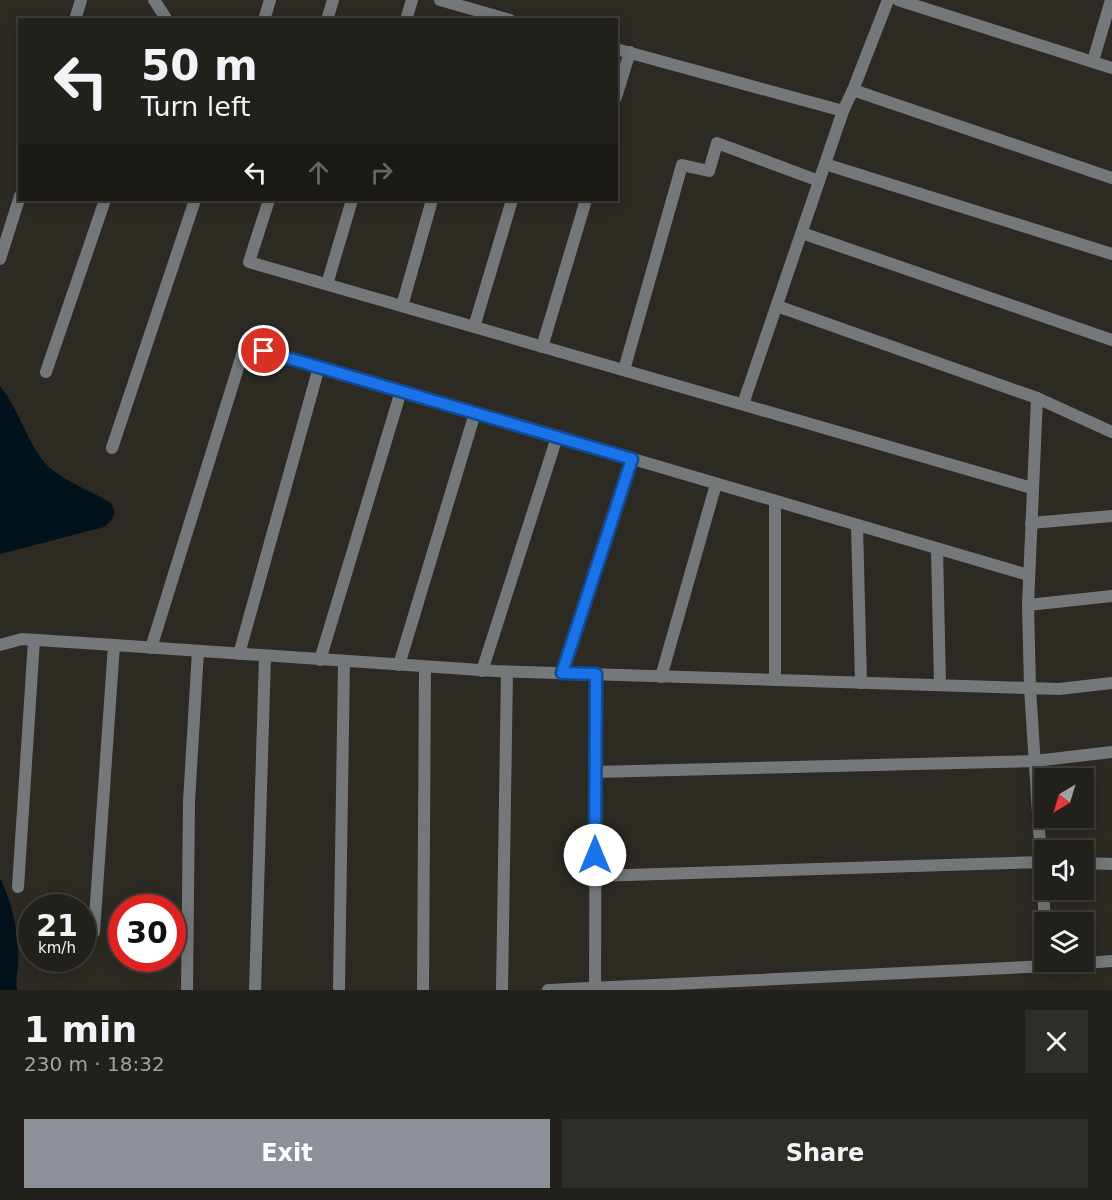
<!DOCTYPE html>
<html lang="en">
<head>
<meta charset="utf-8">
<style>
  body { margin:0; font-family:"DejaVu Sans",sans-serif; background:#2e2d27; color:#f1f3f6; height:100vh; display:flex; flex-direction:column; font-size:22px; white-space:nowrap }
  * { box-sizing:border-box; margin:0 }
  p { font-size:20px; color:#a2a3a2 }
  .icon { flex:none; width:33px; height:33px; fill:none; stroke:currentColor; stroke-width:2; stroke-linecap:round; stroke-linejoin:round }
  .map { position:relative; height:990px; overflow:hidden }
  .drawer { display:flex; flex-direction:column; background:#22201a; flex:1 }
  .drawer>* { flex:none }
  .top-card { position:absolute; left:18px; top:18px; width:600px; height:183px; border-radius:0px; box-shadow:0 3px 15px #0003,0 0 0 2px #3f3e39; background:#22201a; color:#f1f3f6; overflow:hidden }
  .needle { width:39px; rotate:218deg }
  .buttons { position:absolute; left:1034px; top:768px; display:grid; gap:12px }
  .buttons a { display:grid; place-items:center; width:60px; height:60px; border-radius:0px; background:#22201a; box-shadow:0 3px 15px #0003,0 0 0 2px #3f3e39; font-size:30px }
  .speed { position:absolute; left:18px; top:894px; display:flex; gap:12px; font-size:30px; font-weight:700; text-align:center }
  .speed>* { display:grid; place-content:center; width:78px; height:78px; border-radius:50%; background:#22201a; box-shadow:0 3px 15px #0003,0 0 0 2px #3f3e39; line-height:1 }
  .speed small { font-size:15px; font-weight:400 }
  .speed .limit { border:9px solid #d22; background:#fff; color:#111 }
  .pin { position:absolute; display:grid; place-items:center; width:51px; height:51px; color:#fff; margin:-26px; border:3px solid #fff; border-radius:50%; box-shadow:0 2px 6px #0007 }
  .me { position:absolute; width:66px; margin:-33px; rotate:0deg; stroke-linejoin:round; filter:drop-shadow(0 0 4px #0008) }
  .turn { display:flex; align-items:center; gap:21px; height:126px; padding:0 24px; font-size:27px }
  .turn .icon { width:78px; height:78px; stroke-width:2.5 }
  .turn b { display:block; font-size:42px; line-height:51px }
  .lanes { display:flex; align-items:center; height:57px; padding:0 24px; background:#0003; justify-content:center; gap:30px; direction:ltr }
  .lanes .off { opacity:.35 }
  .round { display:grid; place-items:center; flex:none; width:63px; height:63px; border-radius:0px; background:#2e2d27 }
  .headline { display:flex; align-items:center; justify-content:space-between; height:102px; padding:0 24px }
  h1 { font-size:36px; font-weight:600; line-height:45px }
  .cta { display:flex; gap:12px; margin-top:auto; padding:12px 24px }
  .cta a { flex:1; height:69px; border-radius:0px; background:#8c9099; color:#fff; font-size:24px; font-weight:600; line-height:69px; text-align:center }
  .cta a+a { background:#2e2d27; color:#f1f3f6 }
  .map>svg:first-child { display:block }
  .water { fill:#00121b }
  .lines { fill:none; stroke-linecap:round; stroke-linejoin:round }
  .lane { stroke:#74787a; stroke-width:12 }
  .street { stroke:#74787a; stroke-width:12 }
  .route-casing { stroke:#114b97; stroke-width:15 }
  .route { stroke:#1a73e8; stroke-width:10 }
</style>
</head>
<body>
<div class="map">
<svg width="1112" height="990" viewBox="0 0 1112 990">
  <rect width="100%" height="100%" fill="#2d2a23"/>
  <g class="water">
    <path d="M0 386C18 408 25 436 41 458 57 480 89 489 111 503L115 512 112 520 104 527 0 554Z"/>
    <path d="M0 878C12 902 18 929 18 956 19 968 15 979 17 990H0Z"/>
  </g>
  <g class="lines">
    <path class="lane" d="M624 370 682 165 709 171 717 143 819 181"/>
    <g class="street">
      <path d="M154 0 167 20"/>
      <path d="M440 0 510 20"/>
      <path d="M898 0 1112 68"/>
      <path d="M75 20 81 0"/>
      <path d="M264 20 270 0"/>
      <path d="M327 20 333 0"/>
      <path d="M406 20 412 0"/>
      <path d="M616 49 843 111 853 90 1112 178"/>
      <path d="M1093 61 1111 0"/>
      <path d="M853 90 888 0"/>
      <path d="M616 97 630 52"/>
      <path d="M825 164 1112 254"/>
      <path d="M269 200 249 262 1032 488"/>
      <path d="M802 233 1112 340"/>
      <path d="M0 259 20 196"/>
      <path d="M327 284 352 200"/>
      <path d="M402 306 432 200"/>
      <path d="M777 306 1037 398 1028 605 1030 688 1045 922"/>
      <path d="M474 327 512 200"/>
      <path d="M542 347 586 200"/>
      <path d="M46 372 105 200"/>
      <path d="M1037 398 1112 432"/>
      <path d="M743 404 843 111"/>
      <path d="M112 448 195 200"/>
      <path d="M775 501V680"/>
      <path d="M1031 523 1112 516"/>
      <path d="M857 525 861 683"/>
      <path d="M937 549 940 685"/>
      <path d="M1028 605 1112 596"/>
      <path d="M0 645 22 639 114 645"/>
      <path d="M151 648 245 345 1028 575"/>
      <path d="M239 654 319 367"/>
      <path d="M320 660 401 391"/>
      <path d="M399 665 475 413"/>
      <path d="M482 671 557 437"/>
      <path d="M562 673 631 459"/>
      <path d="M661 677 716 484"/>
      <path d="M595 772 1035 761 1112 752"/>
      <path d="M1083 863 1112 864"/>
      <path d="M594 876 1044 862"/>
      <path d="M18 887 34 640"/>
      <path d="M94 932 114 645 495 671 1059 689 1112 683"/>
      <path d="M339 988 344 661"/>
      <path d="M187 990 189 802 198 651"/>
      <path d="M255 990 265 656"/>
      <path d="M423 990 425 667"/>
      <path d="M502 990 507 672"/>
      <path d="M548 990 1048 966 1112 961"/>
      <path d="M595 990 596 674"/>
    </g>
  </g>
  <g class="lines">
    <defs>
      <path id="route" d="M264 351 632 459 562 673 596 674 595 855"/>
    </defs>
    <use href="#route" class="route-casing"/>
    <use href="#route" class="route"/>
  </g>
</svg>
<div class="buttons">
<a><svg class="needle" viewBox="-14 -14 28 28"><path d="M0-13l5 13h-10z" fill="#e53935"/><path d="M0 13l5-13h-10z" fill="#a2a3a2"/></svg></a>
<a><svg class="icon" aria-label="sound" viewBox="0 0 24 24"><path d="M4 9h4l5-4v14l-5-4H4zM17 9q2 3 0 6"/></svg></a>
<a><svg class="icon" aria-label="layers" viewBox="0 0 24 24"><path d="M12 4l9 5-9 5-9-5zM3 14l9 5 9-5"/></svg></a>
</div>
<div class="speed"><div>21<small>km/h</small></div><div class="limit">30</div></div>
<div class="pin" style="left:264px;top:351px;background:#d93025"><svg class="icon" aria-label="arrive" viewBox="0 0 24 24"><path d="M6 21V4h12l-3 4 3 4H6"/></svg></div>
<svg class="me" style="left:595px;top:855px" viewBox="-20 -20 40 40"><circle r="19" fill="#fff"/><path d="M0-13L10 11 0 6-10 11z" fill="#1a73e8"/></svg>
<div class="top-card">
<div class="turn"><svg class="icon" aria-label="left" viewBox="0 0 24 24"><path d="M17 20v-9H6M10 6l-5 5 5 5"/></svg><div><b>50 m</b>Turn left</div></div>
<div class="lanes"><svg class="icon" aria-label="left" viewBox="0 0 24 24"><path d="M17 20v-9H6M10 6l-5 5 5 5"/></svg><svg class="icon off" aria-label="ahead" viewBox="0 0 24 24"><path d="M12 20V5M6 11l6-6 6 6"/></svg><svg class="icon off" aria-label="right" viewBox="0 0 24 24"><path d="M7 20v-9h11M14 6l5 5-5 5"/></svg></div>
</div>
</div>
<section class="drawer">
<div class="headline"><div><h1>1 min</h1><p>230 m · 18:32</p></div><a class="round"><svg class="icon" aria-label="close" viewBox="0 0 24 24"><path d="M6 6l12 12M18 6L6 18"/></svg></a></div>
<div class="cta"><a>Exit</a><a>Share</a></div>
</section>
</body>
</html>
